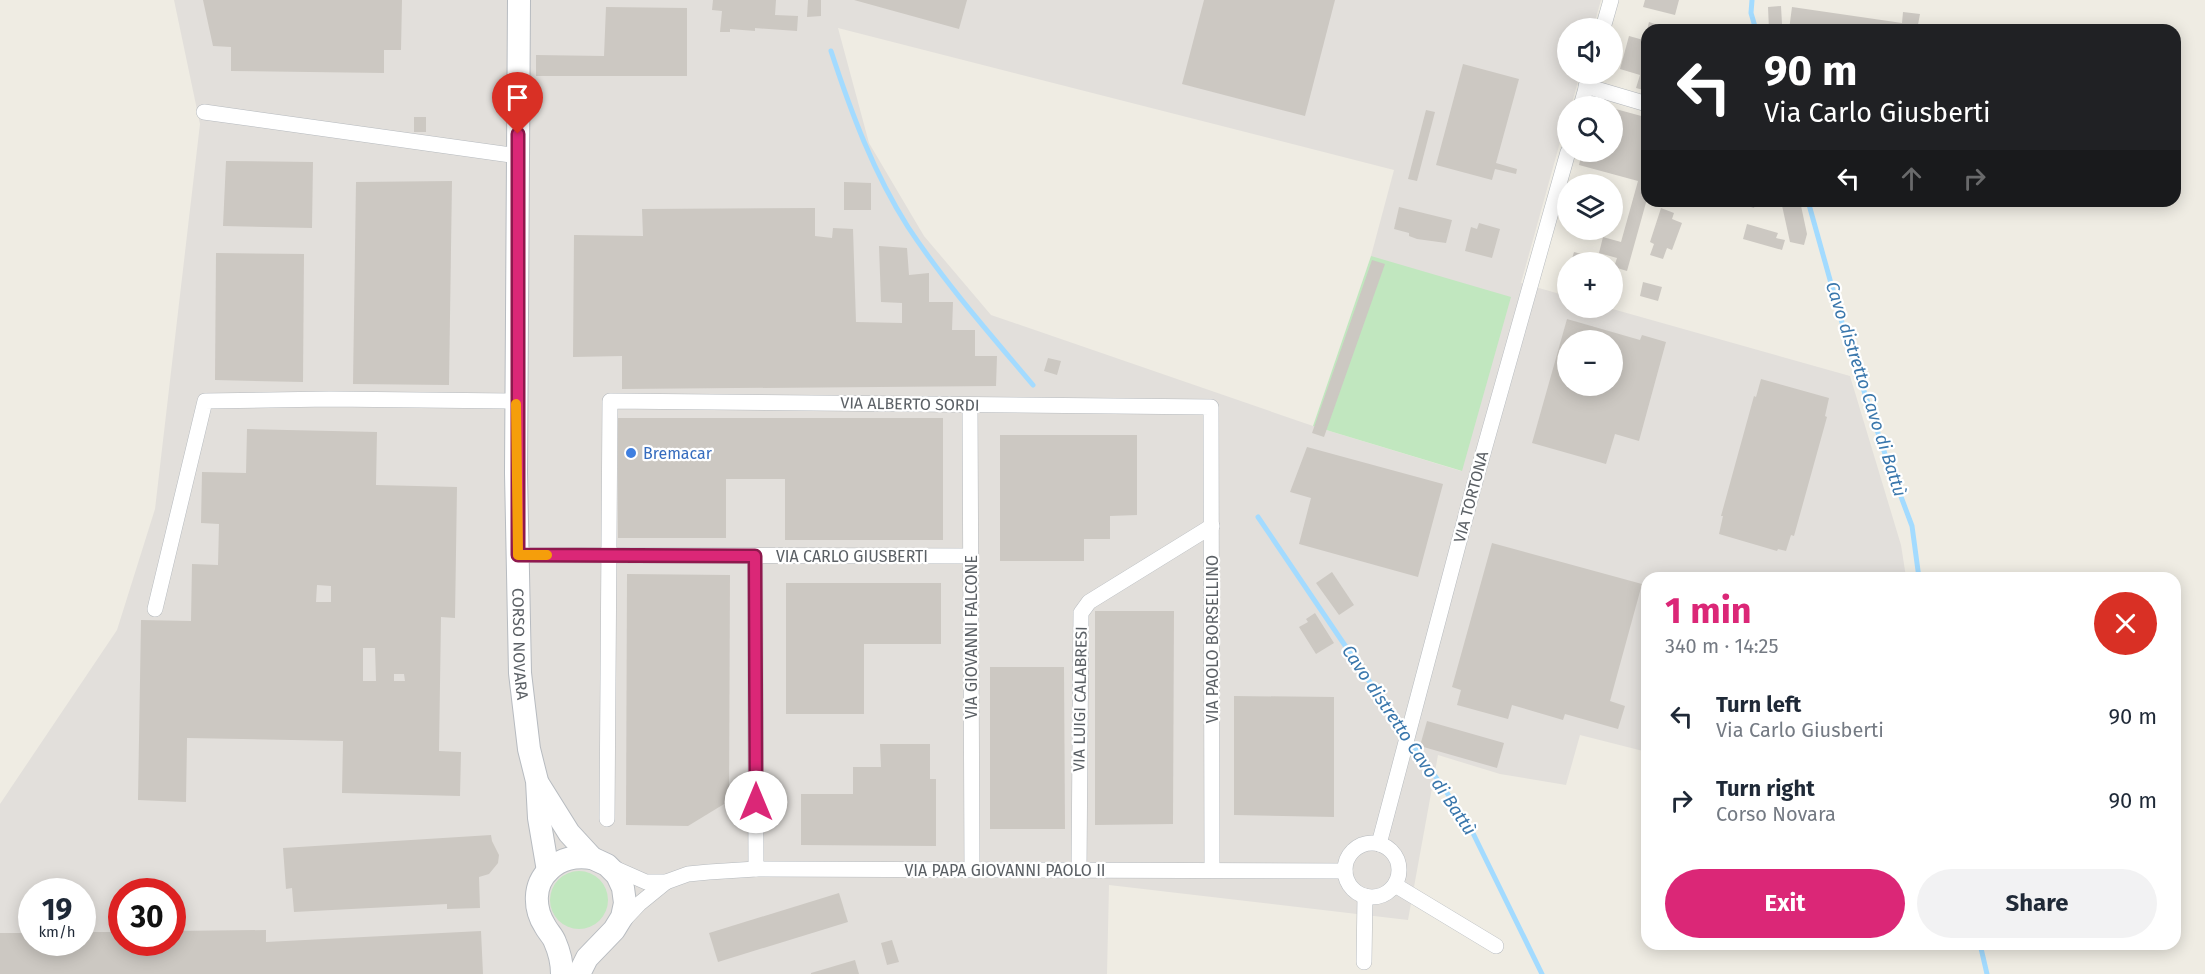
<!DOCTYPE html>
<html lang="en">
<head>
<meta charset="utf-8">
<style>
  body { margin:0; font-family:"Fira Sans",sans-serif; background:#f2f2f3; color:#1f2937; height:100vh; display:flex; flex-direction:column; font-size:22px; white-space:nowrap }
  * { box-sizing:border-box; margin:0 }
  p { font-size:20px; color:#747a83 }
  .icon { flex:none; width:33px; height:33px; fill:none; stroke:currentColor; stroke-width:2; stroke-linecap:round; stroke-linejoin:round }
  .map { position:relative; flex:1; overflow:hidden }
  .drawer { position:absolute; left:1641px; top:572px; width:540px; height:378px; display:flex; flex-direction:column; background:#fff; border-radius:18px; box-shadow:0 3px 15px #0003 }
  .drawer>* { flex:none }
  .banner { position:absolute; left:1641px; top:24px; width:540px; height:183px; border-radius:18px; box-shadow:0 3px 15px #0003; background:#202124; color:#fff; overflow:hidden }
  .fabs { position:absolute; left:1557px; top:18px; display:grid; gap:12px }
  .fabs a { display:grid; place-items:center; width:66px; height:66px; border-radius:50%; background:#fff; box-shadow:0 3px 15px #0003; font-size:30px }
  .speed { position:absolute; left:18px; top:878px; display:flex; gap:12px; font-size:30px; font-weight:700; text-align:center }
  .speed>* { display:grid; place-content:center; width:78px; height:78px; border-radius:50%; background:#fff; box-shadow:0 3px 15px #0003; line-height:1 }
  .speed small { font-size:15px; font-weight:400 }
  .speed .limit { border:9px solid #d22; background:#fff; color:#111 }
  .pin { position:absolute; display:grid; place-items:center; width:51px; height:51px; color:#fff; margin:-62px -26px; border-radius:50% 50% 50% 0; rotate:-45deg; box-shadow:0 0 6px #0007 }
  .pin .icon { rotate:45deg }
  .me { position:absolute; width:66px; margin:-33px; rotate:0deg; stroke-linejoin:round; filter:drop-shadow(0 0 4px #0008) }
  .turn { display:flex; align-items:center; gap:21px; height:126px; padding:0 24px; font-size:27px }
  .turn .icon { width:78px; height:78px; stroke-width:2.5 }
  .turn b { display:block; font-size:42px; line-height:51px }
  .lanes { display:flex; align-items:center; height:57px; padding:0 24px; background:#0003; justify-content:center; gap:30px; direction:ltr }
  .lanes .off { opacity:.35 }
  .round { display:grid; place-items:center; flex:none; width:63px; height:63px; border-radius:32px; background:#f2f2f3 }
  .head { display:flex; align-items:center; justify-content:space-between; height:102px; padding:0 24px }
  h1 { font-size:36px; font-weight:700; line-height:45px; color:#db2777 }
  .cta { display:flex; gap:12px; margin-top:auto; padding:12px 24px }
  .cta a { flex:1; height:69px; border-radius:36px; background:#db2777; color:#fff; font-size:24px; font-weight:700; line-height:69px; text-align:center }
  .cta a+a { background:#f2f2f3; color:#1f2937 }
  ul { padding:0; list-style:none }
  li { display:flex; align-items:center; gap:18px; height:84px; padding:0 24px }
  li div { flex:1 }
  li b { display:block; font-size:22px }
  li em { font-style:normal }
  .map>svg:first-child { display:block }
  .industrial { fill:#e2dfdb; fill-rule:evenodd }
  .green { fill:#c1e7bf }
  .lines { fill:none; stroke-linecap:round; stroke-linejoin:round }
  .stream { stroke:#a3dbff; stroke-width:5 }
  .building { fill:#ccc8c2; fill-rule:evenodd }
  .street-casing { stroke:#b6babe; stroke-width:16 }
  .secondary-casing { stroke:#b7bbc0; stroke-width:24 }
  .street { stroke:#fff; stroke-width:15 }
  .secondary { stroke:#fff; stroke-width:22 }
  .route-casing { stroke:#8e194d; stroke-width:15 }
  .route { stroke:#db2777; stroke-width:10 }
  .slow { stroke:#f59e0b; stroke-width:10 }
  .shop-dot { fill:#3f7fe0; stroke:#fff; stroke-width:2 }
  .labels { text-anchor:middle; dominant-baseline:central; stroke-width:4.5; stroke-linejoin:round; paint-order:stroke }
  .street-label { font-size:16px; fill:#5b6065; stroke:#fff }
  .shop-label { font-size:16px; fill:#366cbe; stroke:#fff; text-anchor:start }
  .water-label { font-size:18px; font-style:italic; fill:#3a77ac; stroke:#fff }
</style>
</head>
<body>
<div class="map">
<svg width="2205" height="974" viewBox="0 0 2205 974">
  <rect width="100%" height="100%" fill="#efece3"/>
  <path class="industrial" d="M174 0H1601L1593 28H1568V74H1580L1571 106H1568L1567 117 1521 283 1567 296 1568 308H1609L1850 376 1901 545 1906 577 1647 578V752L1580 735 1566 785 1500 774 1438 755 1408 920 1109 885 1107 974H0V804L117 630 155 509 200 124ZM838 28 1394 170 1371 256 1461 471 1313 426 991 315 924 236 869 143ZM1568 340H1612V386H1568ZM32 891H82V942H32ZM122 891H172V942H122Z"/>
  <g class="green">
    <path d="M1371 256 1511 297 1462 471 1313 426Z"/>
    <circle cx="579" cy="900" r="29"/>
  </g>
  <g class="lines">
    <g class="stream">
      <path d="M1752 0 1751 13 1756 30"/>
      <path d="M831 51C851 112 873 172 908 227 945 283 990 334 1033 385"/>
      <path d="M1808 201 1846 337 1885 454 1912 526 1919 578"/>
      <path d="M1258 517 1405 734"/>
      <path d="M1410 741 1467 821 1542 974"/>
      <path d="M1980 944 1987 974"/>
    </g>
  </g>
  <g class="building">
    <path d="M203 0H402L401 50H384V73L231 71V47L213 46Z"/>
    <path d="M713 0H776L775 15 798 16 797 31 755 28V31L730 29V32H720L722 11 712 10Z"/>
    <path d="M808 0H821V16L807 17Z"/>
    <path d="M854 0H967L959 29Z"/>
    <path d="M1204 0H1335L1305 116 1182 84Z"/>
    <path d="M1645 0H1679L1675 15 1643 7Z"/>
    <path d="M1781 6 1782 24H1780V30H1769L1768 7Z"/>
    <path d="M606 7 687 8V76H536V55L604 56Z"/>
    <path d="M1792 7 1902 23 1903 12 1920 14 1917 30H1789Z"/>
    <path d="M1649 22 1667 28V30H1647Z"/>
    <path d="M1629 36 1647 41V91L1636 88 1640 75 1620 69Z"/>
    <path d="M1463 64 1519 79 1496 163 1517 169 1516 174 1495 169 1492 180 1436 165Z"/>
    <path d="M1612 108 1645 117 1643 126 1647 127V199L1627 271 1614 267 1617 258 1599 253 1603 237 1621 242 1638 181 1579 165 1582 152H1612Z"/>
    <path d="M1426 110 1435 112 1417 181 1408 179Z"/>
    <rect x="414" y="117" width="12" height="15"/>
    <path d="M226 161 313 162 312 228 223 226Z"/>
    <path d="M452 181 449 385 353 384 356 182Z"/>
    <path d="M844 182 871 183V210H844Z"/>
    <path d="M1732 201H1756L1754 208Z"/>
    <path d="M1781 201H1800L1807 234 1804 245 1790 242Z"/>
    <path d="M1399 207 1452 220 1446 243 1417 239 1409 236V233L1394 229Z"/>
    <path d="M815 208V236L832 238 833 228 853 229 856 322 902 323V303L881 302 879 246 907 248 909 275 929 273V302H953L952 330H975V356H997L996 386 622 389V356L573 357 574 235 643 236 642 209Z"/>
    <path d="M1661 208 1674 213 1672 219 1682 223 1672 250 1667 248 1663 259 1650 255 1654 244 1650 242Z"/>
    <path d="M1479 223 1500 229 1492 258 1465 251 1471 227 1477 229Z"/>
    <path d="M1747 224 1778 233 1776 238 1785 240 1782 250 1743 239Z"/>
    <path d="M1574 252 1603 260 1602 262H1571Z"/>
    <path d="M216 253 304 254 303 382 215 380Z"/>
    <path d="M1372 260 1385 264 1324 437 1312 433Z"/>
    <path d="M1643 282 1662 287 1658 301 1640 296Z"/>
    <path d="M1567 319 1640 340 1642 335 1666 342 1639 441 1615 434 1606 464 1532 443ZM1568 340H1612V386H1568Z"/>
    <path d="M1048 358 1061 361 1057 375 1044 371Z"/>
    <path d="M1761 379 1829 398 1825 416 1827 417 1794 536 1791 535 1786 551 1778 549 1777 551 1719 534 1723 516H1721L1754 396 1756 397Z"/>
    <path d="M618 418H943V540H785V479H726V538H618Z"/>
    <path d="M247 429 377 432 376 485 457 487 455 618 441 617 439 751 461 752 460 796 342 793 343 741 187 738 186 802 138 800 141 620 191 621 192 564 218 565 219 524 201 523 202 472 246 473ZM317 585 331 586V602H316ZM363 648H375L376 681H363ZM394 674H404L405 681H394Z"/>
    <path d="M1000 435H1137V515L1110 516V539H1084V561H1000Z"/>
    <path d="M1307 447 1443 484 1418 577 1299 544 1311 498 1290 492Z"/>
    <path d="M1492 543 1642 584 1610 701 1625 706 1618 729 1565 714 1563 720 1512 705 1508 719 1457 705 1461 690 1452 687Z"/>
    <path d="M1332 572 1354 605 1339 615 1316 583Z"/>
    <path d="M627 574 730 575 729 801 688 826 626 825Z"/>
    <path d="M786 583H941V644H864V714H786Z"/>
    <path d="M1095 611H1174L1173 824 1095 825Z"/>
    <path d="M1315 613 1334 643 1316 654 1299 627 1308 622 1306 619Z"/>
    <path d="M990 667H1064L1065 829H990Z"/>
    <path d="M1234 696 1334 697V817L1234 815Z"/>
    <path d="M1427 721 1504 743 1497 768 1420 746Z"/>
    <path d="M880 744H930V779H936V846L801 845V794H853V767H881Z"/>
    <path d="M491 835 492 841 499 855 498 863 489 874 479 877 480 908 447 909V904L294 912 292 888 286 889 283 848Z"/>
    <path d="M839 893 848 922 718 962 709 933Z"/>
    <path d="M266 930V942L481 931 483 974H0V933H32V942H82V932H122V942H172V931Z"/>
    <path d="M892 940 899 962 887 965 881 943Z"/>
    <path d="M855 960 859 974H811V973Z"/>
  </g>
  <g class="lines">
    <defs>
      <g id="street">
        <path d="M1603 28 1611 0"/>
        <path d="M1586 86 1647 104"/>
        <path d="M1581 106 1590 74"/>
        <path d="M204 112 518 156"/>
        <path d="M970 405 972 870"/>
        <path d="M518 555 970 556"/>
        <path d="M755 556 756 869"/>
        <path d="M155 609 205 401 330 399 516 401"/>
        <path d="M607 819 610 401 1211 407 1212 870"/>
        <circle cx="1372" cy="870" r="27"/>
        <path d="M1379 844 1473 489 1568 152"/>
        <path d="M612 867 646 882H666L688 874 709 872 756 869 1345 871"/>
        <path d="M1079 870 1081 613 1089 602 1212 526"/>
        <path d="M1395 885 1496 946"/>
        <path d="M622 922 639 904 666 882"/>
        <path d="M1364 962 1365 896"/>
      </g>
      <g id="secondary">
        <path id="s1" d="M519 0 516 473 520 673 529 749 537 781 539 818 548 871"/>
        <path d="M539 785 569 833 592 858 607 865 617 875 623 888 625 903 622 917 614 930 587 958 579 974"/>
        <path d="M562 974C562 964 559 951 555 942 553 936 548 932 545 926 534 909 533 885 549 870 561 858 575 856 592 858"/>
      </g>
    </defs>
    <use href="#street" class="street-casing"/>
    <use href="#secondary" class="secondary-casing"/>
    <use href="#street" class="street"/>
    <use href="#secondary" class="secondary"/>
  </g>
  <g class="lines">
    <defs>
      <path id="route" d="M518 134V555L755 556 756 802"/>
    </defs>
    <use href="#route" class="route-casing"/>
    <use href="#route" class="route"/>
    <path class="slow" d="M516 404 518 555H547"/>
  </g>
  <circle class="shop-dot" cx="631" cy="453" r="6"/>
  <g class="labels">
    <g class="street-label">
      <text transform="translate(910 404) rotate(1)">VIA ALBERTO SORDI</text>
      <text transform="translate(1471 497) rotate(-75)">VIA TORTONA</text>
      <text x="852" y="556">VIA CARLO GIUSBERTI</text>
      <text transform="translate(971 637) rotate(-90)">VIA GIOVANNI FALCONE</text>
      <text transform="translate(1212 639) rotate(-90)">VIA PAOLO BORSELLINO</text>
      <text stroke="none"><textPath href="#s1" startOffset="644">CORSO NOVARA</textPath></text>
      <text transform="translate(1080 699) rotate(-89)">VIA LUIGI CALABRESI</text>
      <text x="1005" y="870">VIA PAPA GIOVANNI PAOLO II</text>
    </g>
    <g class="shop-label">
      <text x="643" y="453">Bremacar</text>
    </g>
    <g class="water-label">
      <text transform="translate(1866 389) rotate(72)">Cavo distretto Cavo di Battù</text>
      <text transform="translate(1409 740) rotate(56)">Cavo distretto Cavo di Battù</text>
    </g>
  </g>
</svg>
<div class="fabs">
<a><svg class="icon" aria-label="sound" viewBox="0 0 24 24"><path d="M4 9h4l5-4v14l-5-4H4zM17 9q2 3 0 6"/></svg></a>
<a><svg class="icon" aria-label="search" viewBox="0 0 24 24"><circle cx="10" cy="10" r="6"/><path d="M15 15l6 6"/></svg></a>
<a><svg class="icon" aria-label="layers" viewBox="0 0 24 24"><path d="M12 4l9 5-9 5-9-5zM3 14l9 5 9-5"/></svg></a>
<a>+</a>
<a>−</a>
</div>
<div class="speed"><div>19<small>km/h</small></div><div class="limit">30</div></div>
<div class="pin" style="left:518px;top:134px;background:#d93025"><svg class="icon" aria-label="arrive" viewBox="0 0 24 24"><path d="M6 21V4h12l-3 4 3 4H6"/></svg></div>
<svg class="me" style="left:756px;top:802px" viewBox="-20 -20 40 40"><circle r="19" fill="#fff"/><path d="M0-13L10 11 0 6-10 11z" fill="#db2777"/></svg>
<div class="banner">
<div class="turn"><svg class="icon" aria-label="left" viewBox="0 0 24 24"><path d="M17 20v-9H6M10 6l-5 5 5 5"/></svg><div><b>90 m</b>Via Carlo Giusberti</div></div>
<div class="lanes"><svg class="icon" aria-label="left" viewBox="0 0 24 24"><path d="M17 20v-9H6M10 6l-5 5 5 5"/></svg><svg class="icon off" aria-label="ahead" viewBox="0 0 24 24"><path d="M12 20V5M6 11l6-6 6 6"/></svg><svg class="icon off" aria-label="right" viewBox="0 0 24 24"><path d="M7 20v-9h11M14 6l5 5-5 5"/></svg></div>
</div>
<section class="drawer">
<div class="head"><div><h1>1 min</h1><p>340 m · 14:25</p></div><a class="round" style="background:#d93025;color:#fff"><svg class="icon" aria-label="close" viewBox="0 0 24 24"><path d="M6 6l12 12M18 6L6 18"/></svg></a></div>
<ul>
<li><svg class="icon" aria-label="left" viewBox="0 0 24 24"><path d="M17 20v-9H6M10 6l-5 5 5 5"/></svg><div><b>Turn left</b><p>Via Carlo Giusberti</p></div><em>90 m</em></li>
<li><svg class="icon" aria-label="right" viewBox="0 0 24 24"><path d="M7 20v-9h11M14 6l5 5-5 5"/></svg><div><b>Turn right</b><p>Corso Novara</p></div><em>90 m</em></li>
</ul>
<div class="cta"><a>Exit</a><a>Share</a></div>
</section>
</div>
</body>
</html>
